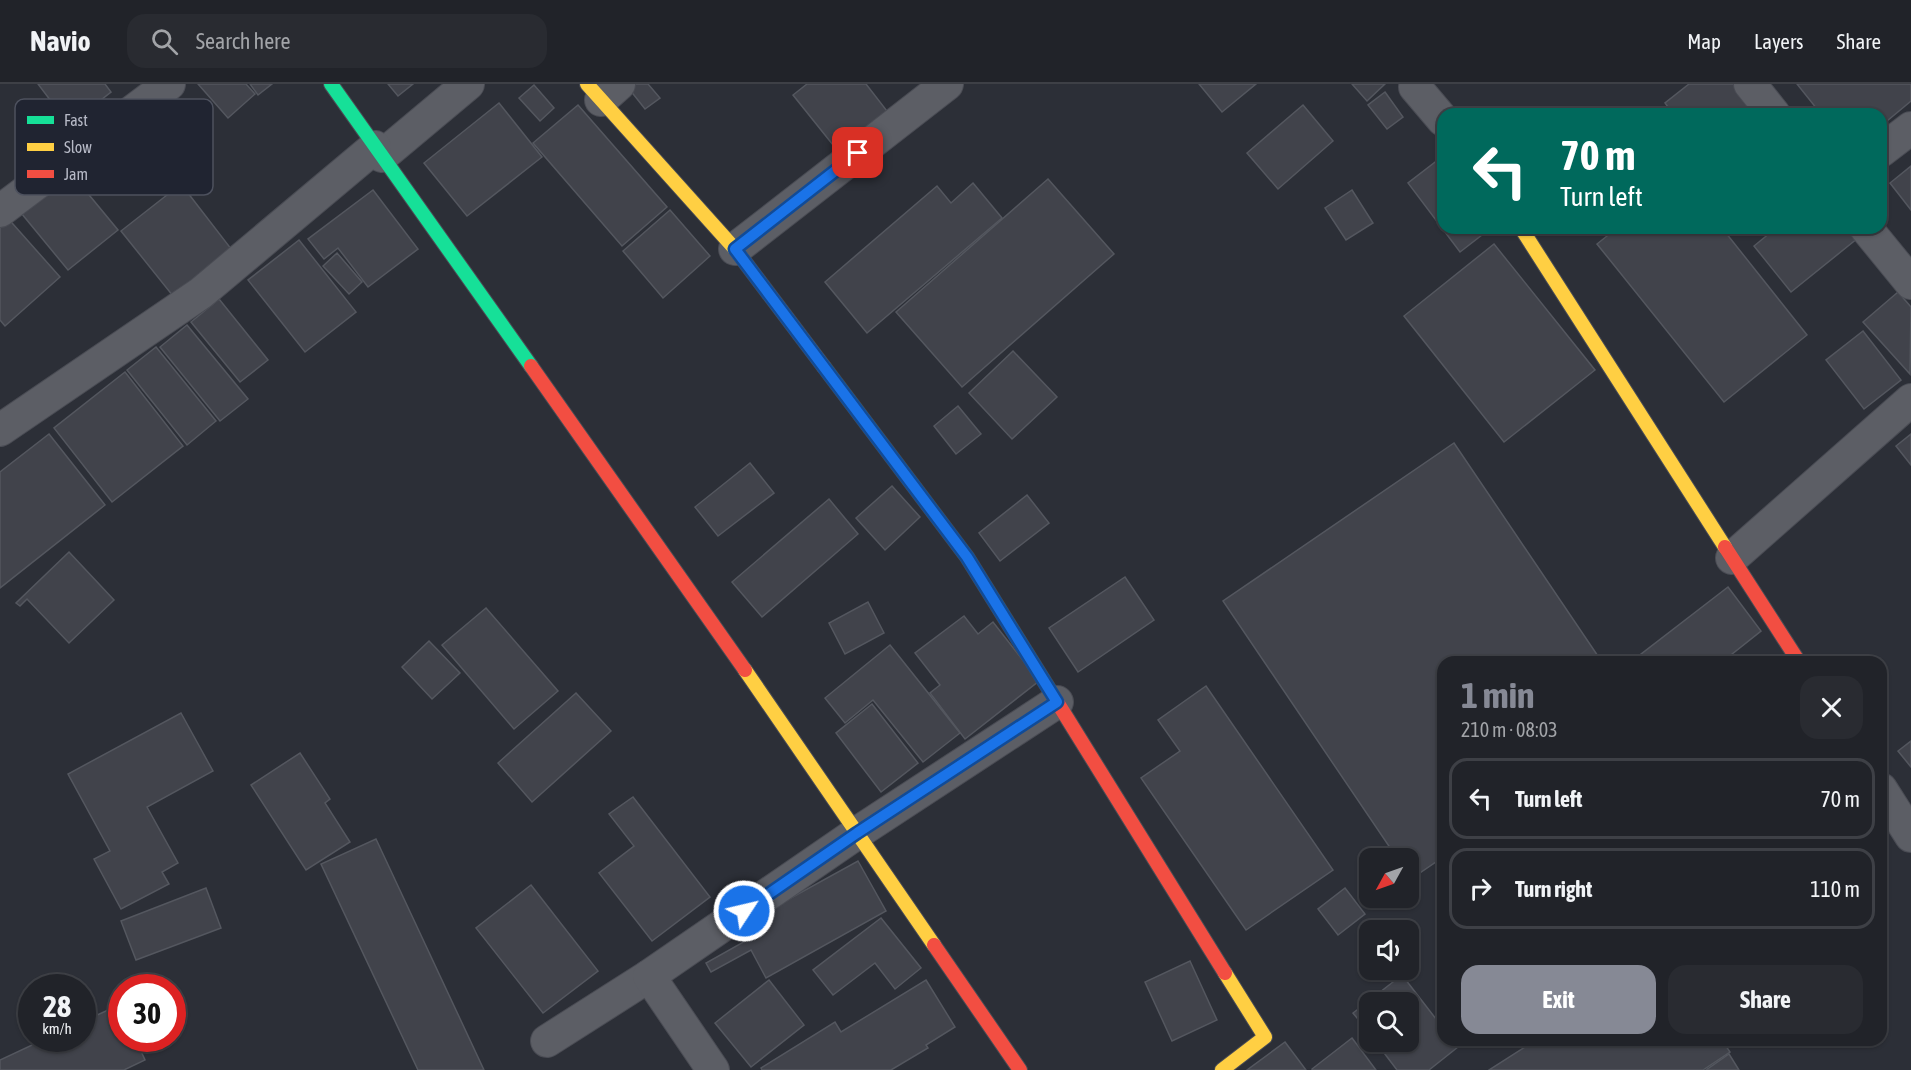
<!DOCTYPE html>
<html lang="en">
<head>
<meta charset="utf-8">
<style>
  body { margin:0; font-family:"Asap Condensed",sans-serif; background:#292b31; color:#f1f3f6; height:100vh; display:flex; flex-direction:column; font-size:22px; white-space:nowrap }
  * { box-sizing:border-box; margin:0 }
  p { font-size:20px; color:#a2a4a8 }
  .icon { flex:none; width:33px; height:33px; fill:none; stroke:currentColor; stroke-width:2; stroke-linecap:round; stroke-linejoin:round }
  .map { position:relative; flex:1; overflow:hidden }
  .drawer { position:absolute; left:1437px; top:572px; width:450px; height:390px; display:flex; flex-direction:column; background:#212329; border-radius:18px; box-shadow:0 2px 4px #0004,0 0 0 2px #3e4046 }
  .drawer>* { flex:none }
  .guide { position:absolute; left:1437px; top:24px; width:450px; height:126px; border-radius:18px; box-shadow:0 2px 4px #0004,0 0 0 2px #3e4046; background:#00695c; color:#fff; overflow:hidden }
  .needle { width:39px; rotate:230deg }
  .buttons { position:absolute; left:1359px; top:764px; display:grid; gap:12px }
  .buttons a { display:grid; place-items:center; width:60px; height:60px; border-radius:12px; background:#212329; box-shadow:0 2px 4px #0004,0 0 0 2px #3e4046; font-size:30px }
  .speed { position:absolute; left:18px; top:890px; display:flex; gap:12px; font-size:30px; font-weight:700; text-align:center }
  .speed>* { display:grid; place-content:center; width:78px; height:78px; border-radius:50%; background:#212329; box-shadow:0 2px 4px #0004,0 0 0 2px #3e4046; line-height:1 }
  .speed small { font-size:15px; font-weight:400 }
  .speed .limit { border:9px solid #d22; background:#fff; color:#111 }
  .pin { position:absolute; display:grid; place-items:center; width:51px; height:51px; color:#fff; margin:-26px; border-radius:12px; box-shadow:0 3px 9px #0006 }
  .me { position:absolute; width:66px; margin:-33px; rotate:55deg; stroke-linejoin:round; filter:drop-shadow(0 0 4px #0008) }
  .turn { display:flex; align-items:center; gap:21px; height:126px; padding:0 24px; font-size:27px }
  .turn .icon { width:78px; height:78px; stroke-width:2.5 }
  .turn b { display:block; font-size:42px; line-height:51px }
  .round { display:grid; place-items:center; flex:none; width:63px; height:63px; border-radius:18px; background:#292b31 }
  .summary { display:flex; align-items:center; justify-content:space-between; height:102px; padding:0 24px }
  h1 { font-size:36px; font-weight:700; line-height:45px; color:#868995 }
  .primary-button { display:flex; gap:12px; margin-top:auto; padding:12px 24px }
  .primary-button a { flex:1; height:69px; border-radius:18px; background:#868995; color:#fff; font-size:24px; font-weight:700; line-height:69px; text-align:center }
  .primary-button a+a { background:#292b31; color:#f1f3f6 }
  ul { padding:0; list-style:none }
  li { display:flex; align-items:center; gap:18px; height:81px; margin:0 12px 9px; padding:0 12px; border:3px solid #3e4046; border-radius:18px }
  li div { flex:1 }
  li b { display:block; font-size:22px }
  li em { font-style:normal }
  header { display:flex; align-items:center; gap:36px; box-sizing:border-box; height:84px; padding:0 30px; background:#212329; border-bottom:2px solid #3e4046 }
  header strong { font-size:28px }
  nav { display:flex; gap:33px; margin-inline-start:auto; font-size:21px }
  .search { width:420px; height:54px; background:#292b31; display:flex; align-items:center; gap:15px; box-sizing:border-box; padding:0 21px; border-radius:18px; color:#a2a4a8; font-size:22px }
  .map>svg:first-child { display:block }
  .building { fill:#41434b; stroke:#54575f; stroke-width:1.5 }
  .lines { fill:none; stroke-linecap:round; stroke-linejoin:round }
  .street-casing { stroke:#4a4c54; stroke-width:34 }
  .fast-casing { stroke:#4a4c54; stroke-width:16 }
  .slow-casing { stroke:#4a4c54; stroke-width:16 }
  .jam-casing { stroke:#4a4c54; stroke-width:16 }
  .street { stroke:#5c5e65; stroke-width:32 }
  .fast { stroke:#16e098; stroke-width:14 }
  .slow { stroke:#ffcf43; stroke-width:14 }
  .jam { stroke:#f24e42; stroke-width:14 }
  .route-casing { stroke:#114b97; stroke-width:15 }
  .route { stroke:#1a73e8; stroke-width:10 }
  .key { fill:#202431; stroke:#4d515e; stroke-width:1.5 }
  .key-label { font-size:16px; fill:#b7bac7 }
</style>
</head>
<body>
<header>
<strong>Navio</strong>
<div class="search"><svg class="icon" aria-label="search" viewBox="0 0 24 24"><circle cx="10" cy="10" r="6"/><path d="M15 15l6 6"/></svg>Search here</div>
<nav><a>Map</a><a>Layers</a><a>Share</a></nav>
</header>
<div class="map">
<svg width="1911" height="986" viewBox="0 0 1911 986">
  <rect width="100%" height="100%" fill="#2c2f37"/>
  <g class="building">
    <path d="M38 0H105L111 8 69 41Z"/>
    <path d="M198 0H246L255 10 228 34Z"/>
    <path d="M250 0H272L258 11Z"/>
    <path d="M388 0H413L398 12Z"/>
    <path d="M628 0H648L660 14 645 25 626 1Z"/>
    <path d="M807 0H866L887 27 837 66 793 11Z"/>
    <path d="M1199 0H1256L1222 28Z"/>
    <path d="M1352 0H1385L1367 17Z"/>
    <path d="M1689 0H1738L1753 19 1738 30H1673L1665 19Z"/>
    <path d="M1797 0H1911V17L1881 42V30H1821Z"/>
    <path d="M534 1 554 24 540 37 519 14Z"/>
    <path d="M1385 8 1403 33 1387 45 1368 21Z"/>
    <path d="M499 19 542 73 467 132 424 79Z"/>
    <path d="M578 21 667 123 622 162 533 59Z"/>
    <path d="M1303 21 1333 57 1278 105 1247 69Z"/>
    <path d="M1443 72V144H1491L1460 168 1408 99Z"/>
    <path d="M1911 82V126L1890 99Z"/>
    <path d="M66 83 118 146 68 186 17 124Z"/>
    <path d="M1048 95 1114 170 962 303 896 228Z"/>
    <path d="M973 99 1002 134 867 249 825 198 937 102 951 119Z"/>
    <path d="M181 100 232 166 173 212 121 147Z"/>
    <path d="M373 106 418 165 368 203 338 164 324 175 308 155Z"/>
    <path d="M1352 106 1373 139 1346 156 1325 124Z"/>
    <path d="M670 126 710 172 663 214 623 167Z"/>
    <path d="M5 131 60 193 5 242 0 236V135Z"/>
    <path d="M1617 144H1722L1807 251 1724 318 1597 160Z"/>
    <path d="M1776 144H1858L1863 150 1791 208 1754 162Z"/>
    <path d="M299 156 356 228 305 268 248 196Z"/>
    <path d="M1494 160 1595 286 1504 358 1404 232Z"/>
    <path d="M337 169 362 198 349 210 323 182Z"/>
    <path d="M1898 208 1911 223 1910 290 1863 238Z"/>
    <path d="M219 215 268 276 240 298 191 238Z"/>
    <path d="M187 241 248 315 220 337 160 263Z"/>
    <path d="M1863 247 1901 296 1864 325 1826 276Z"/>
    <path d="M156 263 216 337 187 361 127 286Z"/>
    <path d="M1013 267 1057 313 1012 355 969 309Z"/>
    <path d="M125 288 183 362 112 418 54 344Z"/>
    <path d="M958 322 981 350 956 370 934 342Z"/>
    <path d="M49 350 105 421 0 504V388Z"/>
    <path d="M1911 350V381L1896 362Z"/>
    <path d="M1454 359 1602 578H1443V773L1411 795 1408 791V774H1397L1223 517Z"/>
    <path d="M750 379 774 409 718 452 695 423Z"/>
    <path d="M892 402 920 433 885 466 856 434Z"/>
    <path d="M1027 411 1049 439 1000 477 979 449Z"/>
    <path d="M829 415 858 450 762 533 732 498Z"/>
    <path d="M69 468 114 516 69 559 27 515 20 522 16 519Z"/>
    <path d="M1125 493 1154 536 1078 588 1049 544Z"/>
    <path d="M1728 503 1761 547 1722 578H1639L1636 574Z"/>
    <path d="M868 518 884 549 845 570 829 539Z"/>
    <path d="M486 524 558 607 514 645 442 561Z"/>
    <path d="M964 532 978 550 993 538 1039 597 965 655 930 609 940 601 915 569Z"/>
    <path d="M429 557 460 589 432 615 402 583Z"/>
    <path d="M890 561 960 649 923 678 873 616 845 639 825 614Z"/>
    <path d="M1206 602 1333 786 1246 846 1141 694 1180 667 1158 636Z"/>
    <path d="M576 609 611 647 532 718 498 679Z"/>
    <path d="M872 620 918 679 881 708 836 649Z"/>
    <path d="M181 629 213 687 147 723 178 779 162 788 169 800 121 825 94 775 110 767 68 690Z"/>
    <path d="M1911 657V683L1898 667Z"/>
    <path d="M300 669 330 715 325 719 350 758 306 786 251 701Z"/>
    <path d="M633 713 710 813 652 857 599 789 634 762 609 730Z"/>
    <path d="M376 755 484 986H418L321 780Z"/>
    <path d="M858 777 886 827 766 894 751 866 711 888 706 879 749 855 742 841Z"/>
    <path d="M531 801 598 887 543 929 476 844Z"/>
    <path d="M206 804 221 844 136 876 121 837Z"/>
    <path d="M1345 804 1365 830 1338 851 1318 825Z"/>
    <path d="M881 834 921 884 895 905 875 879 833 911 813 886Z"/>
    <path d="M1190 877 1217 936 1172 957 1145 898Z"/>
    <path d="M1402 891 1443 944V956H1452L1458 963 1429 986H1397L1375 957H1408V918H1370V950L1353 929Z"/>
    <path d="M769 896 804 941 751 983 715 939Z"/>
    <path d="M926 896 955 943 926 961 928 964 891 986H762L761 984 835 938 841 948Z"/>
    <path d="M119 921 122 926V954H135L145 976 124 986H0V976L47 954H82V938Z"/>
    <path d="M1352 954 1376 986H1312V985Z"/>
    <path d="M1536 956H1722L1730 968 1703 986H1489Z"/>
    <path d="M1285 958 1306 986H1247Z"/>
    <path d="M1729 970 1739 986H1706Z"/>
  </g>
  <g class="lines">
    <defs>
      <g id="street">
        <path d="M1750 0 1774 30"/>
        <path d="M1415 3 1443 36"/>
        <path d="M601 16 619 0"/>
        <path d="M1881 67 1911 44"/>
        <path d="M382 72 468 0"/>
        <path d="M0 127 169 0"/>
        <path d="M1866 144 1911 199"/>
        <path d="M735 165 947 0"/>
        <path d="M0 346 201 209 375 63"/>
        <path d="M1732 474 1911 316"/>
        <path d="M1881 705 1911 752"/>
        <path d="M547 957 649 892"/>
        <path d="M713 986 649 892 857 749 1057 618"/>
      </g>
      <g id="fast">
        <path d="M331 0 531 282"/>
        <path d="M824 283 967 473 1054 613"/>
      </g>
      <g id="slow">
        <path d="M587 0 735 165 824 283"/>
        <path d="M1521 144 1725 463"/>
        <path d="M745 586 934 861"/>
        <path d="M1222 986 1265 953 1225 889"/>
      </g>
      <g id="jam">
        <path d="M531 282 745 586"/>
        <path d="M1725 463 1799 578"/>
        <path d="M1054 613 1225 889"/>
        <path d="M934 861 1020 986"/>
      </g>
    </defs>
    <use href="#street" class="street-casing"/>
    <use href="#fast" class="fast-casing"/>
    <use href="#slow" class="slow-casing"/>
    <use href="#jam" class="jam-casing"/>
    <use href="#street" class="street"/>
    <use href="#fast" class="fast"/>
    <use href="#slow" class="slow"/>
    <use href="#jam" class="jam"/>
  </g>
  <g class="lines">
    <defs>
      <path id="route" d="M744 827 857 749 1057 618 967 473 735 165 858 69"/>
    </defs>
    <use href="#route" class="route-casing"/>
    <use href="#route" class="route"/>
  </g>
  <rect x="15" y="15" width="198" height="96" rx="9" class="key"/>
  <rect x="27" y="32" width="27" height="8" fill="#16e098"/>
  <rect x="27" y="59" width="27" height="8" fill="#ffcf43"/>
  <rect x="27" y="86" width="27" height="8" fill="#f24e42"/>
  <g class="key-label">
    <text x="64" y="42">Fast</text>
    <text x="64" y="69">Slow</text>
    <text x="64" y="96">Jam</text>
  </g>
</svg>
<div class="buttons">
<a><svg class="needle" viewBox="-14 -14 28 28"><path d="M0-13l5 13h-10z" fill="#e53935"/><path d="M0 13l5-13h-10z" fill="#a2a4a8"/></svg></a>
<a><svg class="icon" aria-label="sound" viewBox="0 0 24 24"><path d="M4 9h4l5-4v14l-5-4H4zM17 9q2 3 0 6"/></svg></a>
<a><svg class="icon" aria-label="search" viewBox="0 0 24 24"><circle cx="10" cy="10" r="6"/><path d="M15 15l6 6"/></svg></a>
</div>
<div class="speed"><div>28<small>km/h</small></div><div class="limit">30</div></div>
<div class="pin" style="left:858px;top:69px;background:#d93025"><svg class="icon" aria-label="arrive" viewBox="0 0 24 24"><path d="M6 21V4h12l-3 4 3 4H6"/></svg></div>
<svg class="me" style="left:744px;top:827px" viewBox="-20 -20 40 40"><circle r="17" fill="#1a73e8" stroke="#fff" stroke-width="3"/><path d="M0-11L8 9 0 5-8 9z" fill="#fff"/></svg>
<div class="guide">
<div class="turn"><svg class="icon" aria-label="left" viewBox="0 0 24 24"><path d="M17 20v-9H6M10 6l-5 5 5 5"/></svg><div><b>70 m</b>Turn left</div></div>
</div>
<section class="drawer">
<div class="summary"><div><h1>1 min</h1><p>210 m · 08:03</p></div><a class="round"><svg class="icon" aria-label="close" viewBox="0 0 24 24"><path d="M6 6l12 12M18 6L6 18"/></svg></a></div>
<ul>
<li><svg class="icon" aria-label="left" viewBox="0 0 24 24"><path d="M17 20v-9H6M10 6l-5 5 5 5"/></svg><div><b>Turn left</b></div><em>70 m</em></li>
<li><svg class="icon" aria-label="right" viewBox="0 0 24 24"><path d="M7 20v-9h11M14 6l5 5-5 5"/></svg><div><b>Turn right</b></div><em>110 m</em></li>
</ul>
<div class="primary-button"><a>Exit</a><a>Share</a></div>
</section>
</div>
</body>
</html>
